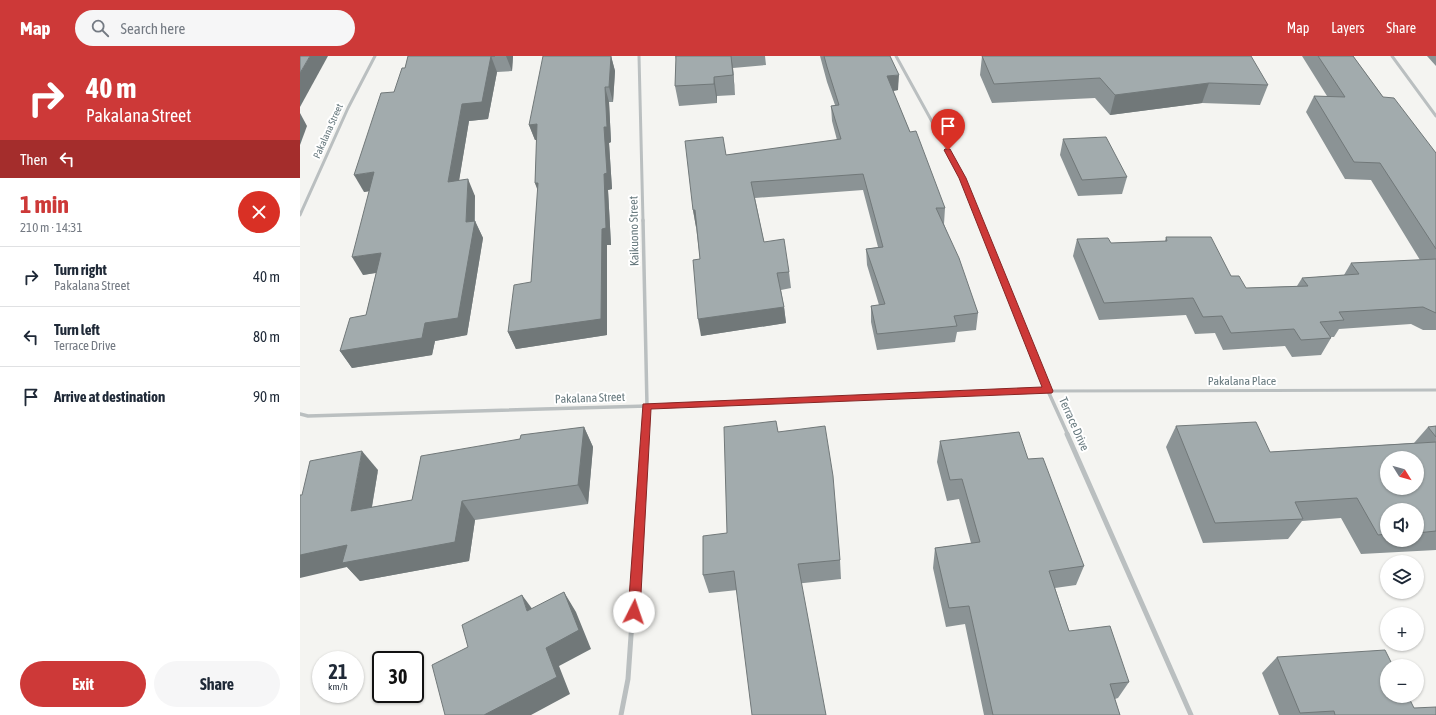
<!DOCTYPE html>
<html lang="en">
<head>
<meta charset="utf-8">
<style>
  body { margin:0; font-family:"Asap Condensed",sans-serif; background:#f6f6f7; color:#1f2937; height:100vh; display:flex; flex-direction:column; font-size:15px; white-space:nowrap }
  * { box-sizing:border-box; margin:0 }
  p { font-size:13px; color:#747a83 }
  .icon { flex:none; width:22px; height:22px; fill:none; stroke:currentColor; stroke-width:2; stroke-linecap:round; stroke-linejoin:round }
  .map { position:relative; flex:1; overflow:hidden }
  .details { display:flex; flex-direction:column; background:#fff; width:300px }
  .details>* { flex:none }
  .top-card { background:#cd3938; color:#fff; overflow:hidden }
  .needle { width:26px; rotate:127deg }
  .tools { position:absolute; left:1080px; top:395px; display:grid; gap:8px }
  .tools a { display:grid; place-items:center; width:44px; height:44px; border-radius:50%; background:#fff; box-shadow:0 1px 3px #0004; font-size:20px }
  .speed { position:absolute; left:12px; top:595px; display:flex; gap:8px; font-size:20px; font-weight:700; text-align:center }
  .speed>* { display:grid; place-content:center; width:52px; height:52px; border-radius:50%; background:#fff; box-shadow:0 1px 3px #0004; line-height:1 }
  .speed small { font-size:10px; font-weight:400 }
  .speed .limit { border:2px solid #111; border-radius:6px; background:#fff; color:#111 }
  .pin { position:absolute; display:grid; place-items:center; width:34px; height:34px; color:#fff; margin:-41px -17px; border-radius:50% 50% 50% 0; rotate:-45deg; box-shadow:0 0 4px #0007 }
  .pin .icon { rotate:45deg }
  .me { position:absolute; width:44px; margin:-22px; rotate:4deg; stroke-linejoin:round; filter:drop-shadow(0 0 3px #0008) }
  .turn { display:flex; align-items:center; gap:14px; height:84px; padding:0 20px; font-size:18px }
  .turn .icon { width:52px; height:52px; stroke-width:2.5 }
  .turn b { display:block; font-size:28px; line-height:34px }
  .then { display:flex; align-items:center; height:38px; padding:0 20px; background:#0003; gap:8px; font-size:15px }
  .round { display:grid; place-items:center; flex:none; width:42px; height:42px; border-radius:21px; background:#f6f6f7 }
  .head { display:flex; align-items:center; justify-content:space-between; height:68px; padding:0 20px }
  h1 { font-size:24px; font-weight:700; line-height:30px; color:#cd3938 }
  .button { display:flex; gap:8px; margin-top:auto; padding:8px 20px }
  .button a { flex:1; height:46px; border-radius:24px; background:#cd3938; color:#fff; font-size:16px; font-weight:700; line-height:46px; text-align:center }
  .button a+a { background:#f6f6f7; color:#1f2937 }
  ul { padding:0; list-style:none }
  li { display:flex; align-items:center; gap:12px; height:60px; padding:0 20px; border-top:1px solid #e0e1e3 }
  li div { flex:1 }
  li b { display:block; font-size:15px }
  li em { font-style:normal }
  header { display:flex; align-items:center; gap:24px; box-sizing:border-box; height:56px; padding:0 20px; background:#cd3938; color:#fff }
  header strong { font-size:19px }
  nav { display:flex; gap:22px; margin-inline-start:auto; font-size:14px }
  .search { width:280px; height:36px; background:#f6f6f7; display:flex; align-items:center; gap:10px; box-sizing:border-box; padding:0 14px; border-radius:22px; color:#747a83; font-size:15px }
  main { display:flex; flex:1; min-height:0 }
  .map>svg:first-child { display:block }
  .lines { fill:none; stroke-linecap:round; stroke-linejoin:round }
  .lane { stroke:#babfc0; stroke-width:3 }
  .street-far2 { stroke:#babfc0; stroke-width:3 }
  .street-far1 { stroke:#babfc0; stroke-width:3.5 }
  .street { stroke:#babfc0; stroke-width:5 }
  .wall { fill:#8b9395; fill-rule:evenodd }
  .shaded-wall { fill:#717879 }
  .building { fill:#a2abad; stroke:#717879; fill-rule:evenodd }
  .route { fill:#cd3938; stroke:#852524 }
  .labels { text-anchor:middle; dominant-baseline:central; stroke-width:4; stroke-linejoin:round; paint-order:stroke }
  .far-street-label { font-size:10px; fill:#67797e; stroke:#fff }
  .street-label { font-size:12px; fill:#67797e; stroke:#fff }
</style>
</head>
<body>
<header>
<strong>Map</strong>
<div class="search"><svg class="icon" aria-label="search" viewBox="0 0 24 24"><circle cx="10" cy="10" r="6"/><path d="M15 15l6 6"/></svg>Search here</div>
<nav><a>Map</a><a>Layers</a><a>Share</a></nav>
</header>
<main>
<section class="details">
<div class="top-card">
<div class="turn"><svg class="icon" aria-label="right" viewBox="0 0 24 24"><path d="M7 20v-9h11M14 6l5 5-5 5"/></svg><div><b>40 m</b>Pakalana Street</div></div>
<div class="then">Then<svg class="icon" aria-label="left" viewBox="0 0 24 24"><path d="M17 20v-9H6M10 6l-5 5 5 5"/></svg></div>
</div>
<div class="head"><div><h1>1 min</h1><p>210 m · 14:31</p></div><a class="round" style="background:#d93025;color:#fff"><svg class="icon" aria-label="close" viewBox="0 0 24 24"><path d="M6 6l12 12M18 6L6 18"/></svg></a></div>
<ul>
<li><svg class="icon" aria-label="right" viewBox="0 0 24 24"><path d="M7 20v-9h11M14 6l5 5-5 5"/></svg><div><b>Turn right</b><p>Pakalana Street</p></div><em>40 m</em></li>
<li><svg class="icon" aria-label="left" viewBox="0 0 24 24"><path d="M17 20v-9H6M10 6l-5 5 5 5"/></svg><div><b>Turn left</b><p>Terrace Drive</p></div><em>80 m</em></li>
<li><svg class="icon" aria-label="arrive" viewBox="0 0 24 24"><path d="M6 21V4h12l-3 4 3 4H6"/></svg><div><b>Arrive at destination</b></div><em>90 m</em></li>
</ul>
<div class="button"><a>Exit</a><a>Share</a></div>
</section>
<div class="map">
<svg width="1136" height="659" viewBox="0 0 1136 659">
  <rect width="100%" height="100%" fill="#f4f4f1"/>
  <g class="lines">
    <path class="lane" d="M748 335 1136 334"/>
    <g class="street-far2">
      <path d="M339 0 343 165"/>
      <path d="M596 0 663 122 680 165"/>
      <path d="M1092 0 1136 60"/>
      <path d="M0 159 48 52 75 0"/>
    </g>
    <g class="street-far1">
      <path d="M343 164 347 350 345 379"/>
      <path d="M680 164 748 335 768 379"/>
      <path d="M0 358 8 360 347 350 748 335"/>
    </g>
    <g class="street">
      <path d="M767 378 891 659"/>
      <path d="M321 659 328 623 345 378"/>
    </g>
  </g>
  <g class="wall">
    <path d="M108 0H213L212 15 197 16 188 63 169 65 159 124 175 140V165L183 182 167 279 135 285 132 299 52 312 40 295 66 259 76 217 63 219 69 135 64 136 94 36 105 12Z"/>
    <path d="M311 0 315 15 313 46H309L311 86 309 87 312 133 308 134 311 189H307V279L216 293 208 276 231 226 238 134 235 127 237 84H235L229 69Z"/>
    <path d="M375 0H465L466 9 433 12 435 39 417 40V47L379 50 375 30 376 4Z"/>
    <path d="M520 0H590L598 34 593 35 610 76 645 152 644 168 678 257 676 274 657 276 655 286 577 294 571 266V250L579 249 567 209 566 193 578 191 563 134 455 142 464 186 489 216 491 232 481 234 484 251 486 267 401 280 400 203 396 171 393 154 426 99 537 84 532 65 531 50 535 49 527 26Z"/>
    <path d="M682 0 968 29 960 49 902 47 810 59 795 42 692 47 680 19Z"/>
    <path d="M1002 0H1053L1083 41 1136 97V274H1123L1111 268 1039 273 1034 281H1031V282L1021 299 992 301 985 290 923 294 915 277 895 278 886 259 799 264 773 200 777 183 811 187 865 185 866 181 931 220 946 232 997 230 1002 222 1044 219 1051 207 1120 204 1071 124 1045 123 1006 56 1014 40H1027Z"/>
    <path d="M1127 0H1136V10Z"/>
    <path d="M763 83 827 121 822 138 778 140 760 99Z"/>
    <path d="M876 370 970 396 1114 387 1128 371 1136 370V494L1061 498 1041 462 1002 465 988 483 903 487 866 391ZM1087 454H1117V484H1087Z"/>
    <path d="M284 371 293 391 288 448 175 464 169 505 60 525 47 511 78 414 72 451 112 444 220 383Z"/>
    <path d="M478 376 540 504 541 523 409 537 403 519 427 477Z"/>
    <path d="M640 385 728 403 784 510 776 529 755 532 769 575 829 626 818 642 815 643 820 659H684L665 568 646 571 633 512 635 492 671 487 659 443 647 445 637 406Z"/>
    <path d="M977 601 1114 652 1136 659H979L962 617Z"/>
  </g>
  <g class="shaded-wall">
    <path d="M10 0H28L0 51V17Z"/>
    <path d="M191 0 197 16 188 63 169 65 156 143 148 126 162 48Z"/>
    <path d="M206 0H213L212 15Z"/>
    <path d="M311 0 315 15 313 46 309 31Z"/>
    <path d="M431 0 433 12 435 39 433 19Z"/>
    <path d="M599 19 598 34 587 36V20Z"/>
    <path d="M414 21 417 40V47L414 28Z"/>
    <path d="M909 27 902 47 810 59 815 39Z"/>
    <path d="M305 31 309 46 311 86 309 87 312 133 308 134 311 189H307V279L216 293 208 276 302 173Z"/>
    <path d="M0 57 7 70 0 89Z"/>
    <path d="M237 68 243 83 235 84 229 69Z"/>
    <path d="M74 116 83 133 64 136 54 119Z"/>
    <path d="M168 123 175 140 174 167 175 165 183 182 167 279 135 285 132 299 52 312 40 295 125 267 166 166Z"/>
    <path d="M235 127H238L241 144Z"/>
    <path d="M393 154H395L398 170 396 171Z"/>
    <path d="M81 197 92 214 63 219 52 201Z"/>
    <path d="M484 251 486 267 401 280 398 263Z"/>
    <path d="M284 371 293 391 288 448 278 429Z"/>
    <path d="M62 395 78 414 68 473 51 455Z"/>
    <path d="M162 445 175 464 169 505 60 525 47 511 0 522V499Z"/>
    <path d="M264 536 276 556 291 593 259 610 270 638 231 659H184Z"/>
    <path d="M222 539 236 558 227 555Z"/>
  </g>
  <g class="building">
    <path d="M0 0H10L0 17Z"/>
    <path d="M108 0H195H191L182 46 162 48 148 126 168 123 166 166 175 165 158 262 125 267 122 282 40 295 50 262 66 259 81 197 52 201 74 116 54 119 81 37 94 36 102 12H105Z"/>
    <path d="M243 0H311L309 31H305L307 71H304L307 117 304 118 306 172 302 173 301 263 208 276 214 229 231 226 238 127H235L237 68 229 69Z"/>
    <path d="M376 0H431L433 19 414 21V28L375 30Z"/>
    <path d="M524 0H590L599 19 587 20 610 76 616 75 645 152H636L659 202 678 257 654 260 657 270 577 278 571 250 585 248 566 193 583 191 563 118 451 126 464 186 484 183 489 216 477 217 484 251 398 263 393 204 400 203 395 154H393L385 85 423 81 426 99 541 83 531 50 539 49 527 11Z"/>
    <path d="M682 0H951L968 29 909 27 815 39 800 22 694 28Z"/>
    <path d="M1018 0H1053L1083 41 1094 42 1136 97V193L1080 107 1054 106 1014 40 1045 41Z"/>
    <path d="M806 81 827 121 782 124 763 83Z"/>
    <path d="M866 181H911L931 220H939L946 232 1008 230 1002 222 1059 218 1051 207 1136 203V257L1123 251 1039 256 1044 264 1020 266 1031 282 1001 284 994 273 931 277 922 260 903 261 893 242 804 247 777 183 808 182 811 187 867 185Z"/>
    <path d="M476 365 478 376 525 370 533 420 540 504 498 508 526 659H452L434 515 403 519V480L427 477 424 371Z"/>
    <path d="M956 366 970 396 1136 386V475L1117 477V454H1087V478L1078 479 1057 442 995 446 1003 463 915 467 876 370ZM1087 402H1117V432H1087Z"/>
    <path d="M1136 370V381L1128 371Z"/>
    <path d="M284 371 278 429 162 445 155 486 42 507 47 489 0 499V439H2L10 405 62 395 51 455 112 444 121 400 220 383 221 379Z"/>
    <path d="M719 376 728 403 743 402 784 510 749 515 769 575 810 570 829 626 810 628 820 659H693L669 550 649 552 635 492 680 486 662 423 650 424 640 385Z"/>
    <path d="M264 536 279 574 246 592 257 621 184 659H145L132 609 168 591 162 569 222 539 227 555Z"/>
    <path d="M1085 594 1093 610H1087V640H1108L1114 652 1136 651V659H1035L1034 655 1000 657 977 601Z"/>
  </g>
  <path class="route" d="M645 93H650L666 122 753 335 752 337 351 353 340 556 338 559 334 561 330 559 328 556 343 348 742 331 659 122 644 94Z"/>
  <g class="labels">
    <g class="far-street-label">
      <text transform="translate(28 75) rotate(-66)">Pakalana Street</text>
    </g>
    <g class="street-label">
      <text transform="translate(334 175) rotate(-91)">Kaikuono Street</text>
      <text x="942" y="325">Pakalana Place</text>
      <text transform="translate(290 342) rotate(-2)">Pakalana Street</text>
      <text transform="translate(774 368) rotate(66)">Terrace Drive</text>
    </g>
  </g>
</svg>
<div class="tools">
<a><svg class="needle" viewBox="-14 -14 28 28"><path d="M0-13l5 13h-10z" fill="#e53935"/><path d="M0 13l5-13h-10z" fill="#747a83"/></svg></a>
<a><svg class="icon" aria-label="sound" viewBox="0 0 24 24"><path d="M4 9h4l5-4v14l-5-4H4zM17 9q2 3 0 6"/></svg></a>
<a><svg class="icon" aria-label="layers" viewBox="0 0 24 24"><path d="M12 4l9 5-9 5-9-5zM3 14l9 5 9-5"/></svg></a>
<a>+</a>
<a>−</a>
</div>
<div class="speed"><div>21<small>km/h</small></div><div class="limit">30</div></div>
<div class="pin" style="left:648px;top:94px;background:#d93025"><svg class="icon" aria-label="arrive" viewBox="0 0 24 24"><path d="M6 21V4h12l-3 4 3 4H6"/></svg></div>
<svg class="me" style="left:334px;top:556px" viewBox="-20 -20 40 40"><circle r="19" fill="#fff"/><path d="M0-13L10 11 0 6-10 11z" fill="#cd3938"/></svg>
</div>
</main>
</body>
</html>
